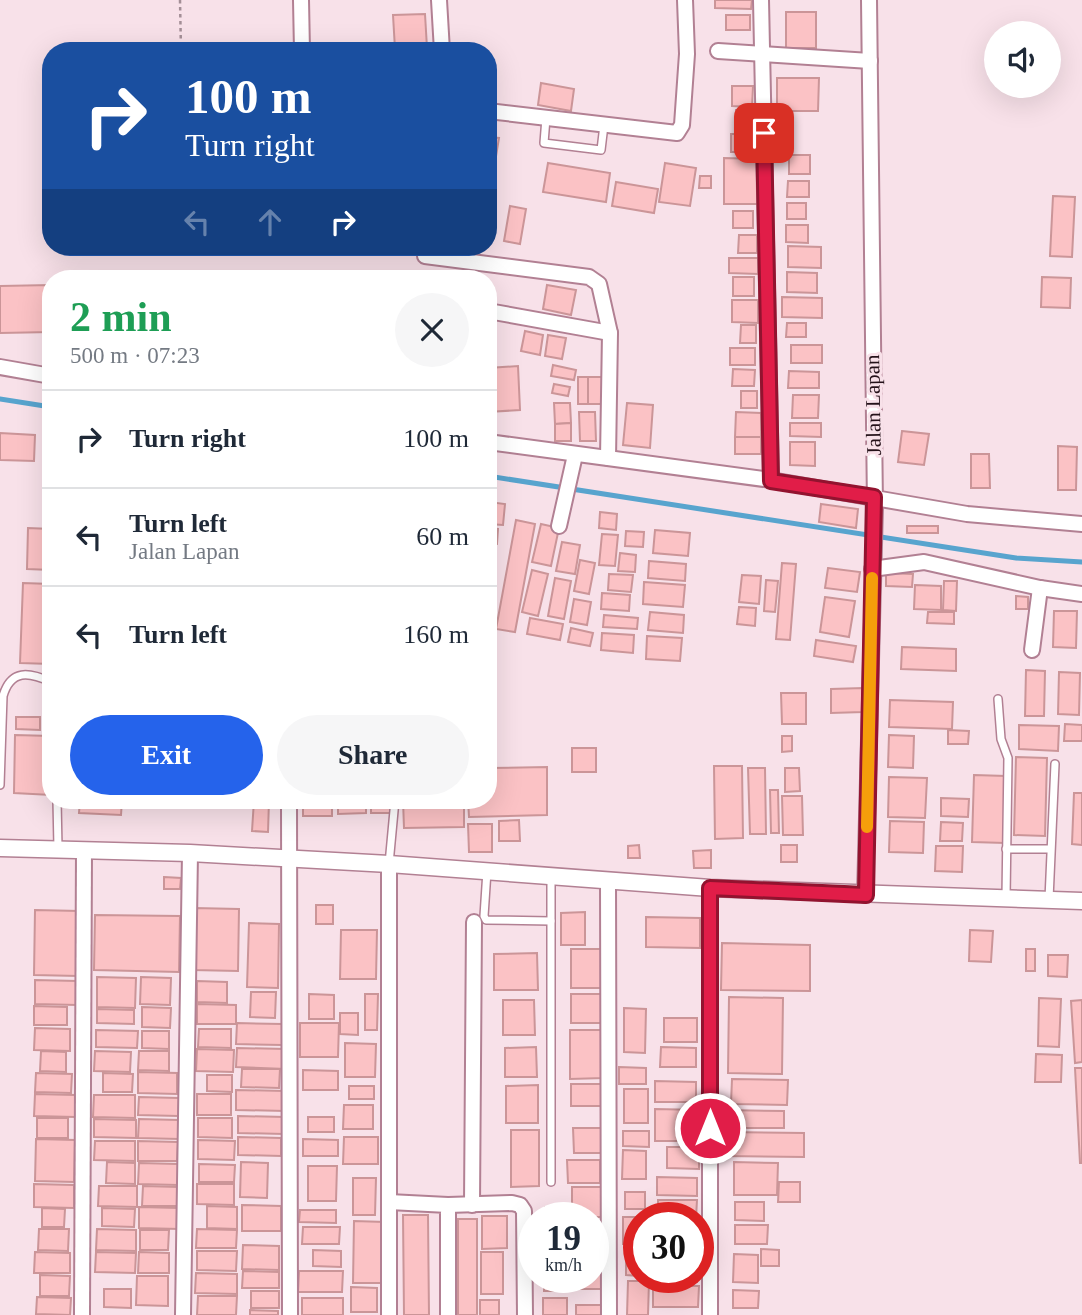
<!DOCTYPE html>
<html lang="en">
<head>
<meta charset="utf-8">
<style>
  body { margin:0; font-family:"Times New Roman",serif; background:#f6f6f7; color:#1f2937; height:100vh; display:flex; flex-direction:column; font-size:26px; white-space:nowrap }
  * { box-sizing:border-box; margin:0 }
  p { font-size:23px; color:#747a83 }
  .icon { flex:none; width:38px; height:38px; fill:none; stroke:currentColor; stroke-width:2; stroke-linecap:round; stroke-linejoin:round }
  .map { position:relative; flex:1; overflow:hidden }
  .drawer { position:absolute; left:42px; top:270px; width:455px; height:539px; display:flex; flex-direction:column; background:#fff; border-radius:28px; box-shadow:0 7px 28px #0002 }
  .drawer>* { flex:none }
  .banner { position:absolute; left:42px; top:42px; width:455px; height:214px; border-radius:28px; box-shadow:0 7px 28px #0002; background:#1a4fa0; color:#fff; overflow:hidden }
  .fabs { position:absolute; left:984px; top:21px; display:grid; gap:14px }
  .fabs a { display:grid; place-items:center; width:77px; height:77px; border-radius:50%; background:#fff; box-shadow:0 7px 28px #0002; font-size:35px }
  .speed { position:absolute; left:518px; top:1202px; display:flex; gap:14px; font-size:35px; font-weight:700; text-align:center }
  .speed>* { display:grid; place-content:center; width:91px; height:91px; border-radius:50%; background:#fff; box-shadow:0 7px 28px #0002; line-height:1 }
  .speed small { font-size:18px; font-weight:400 }
  .speed .limit { border:10px solid #d22; background:#fff; color:#111 }
  .pin { position:absolute; display:grid; place-items:center; width:60px; height:60px; color:#fff; margin:-30px; border-radius:14px; box-shadow:0 4px 10px #0006 }
  .me { position:absolute; width:77px; margin:-38px; rotate:0deg; stroke-linejoin:round; filter:drop-shadow(0 0 5px #0008) }
  .turn { display:flex; align-items:center; gap:24px; height:147px; padding:0 28px; font-size:32px }
  .turn .icon { width:91px; height:91px; stroke-width:2.5 }
  .turn b { display:block; font-size:49px; line-height:60px }
  .lanes { display:flex; align-items:center; height:66px; padding:0 28px; background:#0003; justify-content:center; gap:35px; direction:ltr }
  .lanes .off { opacity:.35 }
  .round { display:grid; place-items:center; flex:none; width:74px; height:74px; border-radius:37px; background:#f6f6f7 }
  .headline { display:flex; align-items:center; justify-content:space-between; height:119px; padding:0 28px }
  h1 { font-size:42px; font-weight:700; line-height:52px; color:#1e9e55 }
  .button { display:flex; gap:14px; margin-top:auto; padding:14px 28px }
  .button a { flex:1; height:80px; border-radius:42px; background:#2563eb; color:#fff; font-size:28px; font-weight:700; line-height:80px; text-align:center }
  .button a+a { background:#f6f6f7; color:#1f2937 }
  ul { padding:0; list-style:none }
  li { display:flex; align-items:center; gap:21px; height:98px; padding:0 28px; border-top:2px solid #e0e1e3 }
  li div { flex:1 }
  li b { display:block; font-size:26px }
  li em { font-style:normal }
  .map>svg:first-child { display:block }
  .lines { fill:none; stroke-linecap:round; stroke-linejoin:round }
  .stream { stroke:#58a4ce; stroke-width:5 }
  .building { fill:#fbc2c5; stroke:#cb9598; stroke-width:2 }
  .service-casing { stroke:#b28093; stroke-width:10 }
  .minor-casing { stroke:#b28093; stroke-width:18 }
  .tertiary-casing { stroke:#b28093; stroke-width:19 }
  .path { stroke:#a38e96; stroke-width:2.5; stroke-dasharray:3.5 3.5; stroke-linecap:butt }
  .service { stroke:#fff; stroke-width:7 }
  .minor { stroke:#fff; stroke-width:14 }
  .tertiary { stroke:#fff; stroke-width:16 }
  .route-casing { stroke:#92132f; stroke-width:18 }
  .route { stroke:#e11d48; stroke-width:12 }
  .slow { stroke:#f59e0b; stroke-width:12 }
  .labels { text-anchor:middle; dominant-baseline:central; stroke-width:6; stroke-linejoin:round; paint-order:stroke }
  .street-label { font-size:21px; fill:#241119; stroke:#f8e1e9 }
</style>
</head>
<body>
<div class="map">
<svg width="1082" height="1315" viewBox="0 0 1082 1315">
  <rect width="100%" height="100%" fill="#f8e1e9"/>
  <g class="lines">
    <g class="stream">
      <path d="M0 399 51 407"/>
      <path d="M488 476 1016 558 1082 562"/>
    </g>
  </g>
  <g class="building">
    <path d="M715 0H752L751 9 715 8Z"/>
    <rect x="786" y="12" width="30" height="36"/>
    <path d="M425 14 427 48 395 49 393 15Z"/>
    <rect x="726" y="15" width="24" height="15"/>
    <path d="M777 78H819L818 111H777Z"/>
    <path d="M541 83 574 89 571 111 538 105Z"/>
    <path d="M732 86H753L752 107 732 106Z"/>
    <rect x="736" y="110" width="16" height="20"/>
    <rect x="731" y="134" width="21" height="18"/>
    <path d="M488 137 499 138 490 193 488 192Z"/>
    <rect x="789" y="155" width="21" height="19"/>
    <path d="M724 158 759 159 758 204H724Z"/>
    <path d="M548 163 610 173 606 202 543 192Z"/>
    <path d="M665 163 696 168 690 206 659 202Z"/>
    <path d="M700 176H711V188H699Z"/>
    <path d="M788 181H809V197H787Z"/>
    <path d="M616 182 658 189 654 213 612 206Z"/>
    <path d="M1053 196 1075 197 1072 257 1050 256Z"/>
    <rect x="787" y="203" width="19" height="16"/>
    <path d="M510 206 526 209 520 244 504 241Z"/>
    <rect x="733" y="211" width="20" height="17"/>
    <path d="M786 225H808V243L786 242Z"/>
    <path d="M739 235H757V253H738Z"/>
    <path d="M788 246 821 247V268L788 267Z"/>
    <path d="M729 258H758V274L729 273Z"/>
    <path d="M787 272 817 273V293L787 292Z"/>
    <rect x="733" y="277" width="21" height="19"/>
    <path d="M1042 277 1071 278 1070 308 1041 307Z"/>
    <path d="M51 285V332L0 333V286Z"/>
    <path d="M547 285 576 290 571 315 543 309Z"/>
    <path d="M782 297 822 298V318L782 317Z"/>
    <path d="M732 300H758V323L732 322Z"/>
    <path d="M787 323H806V337H786Z"/>
    <path d="M741 325H756V343H740Z"/>
    <path d="M525 331 543 335 540 355 521 351Z"/>
    <path d="M548 335 566 338 562 359 545 356Z"/>
    <rect x="791" y="345" width="31" height="18"/>
    <rect x="730" y="348" width="25" height="17"/>
    <path d="M553 365 576 370 574 380 551 376Z"/>
    <path d="M518 366 520 410 488 412V368Z"/>
    <path d="M733 369 755 370 754 386H732Z"/>
    <path d="M789 371 819 372V388H788Z"/>
    <rect x="578" y="377" width="10" height="27"/>
    <rect x="588" y="377" width="20" height="27"/>
    <path d="M554 384 570 387 568 396 552 393Z"/>
    <rect x="741" y="391" width="16" height="17"/>
    <path d="M793 395H819L818 418H792Z"/>
    <path d="M554 403H570L571 423 555 424Z"/>
    <path d="M627 403 653 405 650 448 623 445Z"/>
    <path d="M579 412H595L596 441H580Z"/>
    <path d="M736 412 761 413V437H735Z"/>
    <path d="M571 423V441H555V424Z"/>
    <path d="M790 423H821V437L790 436Z"/>
    <path d="M902 431 929 434 924 465 898 462Z"/>
    <path d="M0 433 35 435 34 461 0 460Z"/>
    <rect x="735" y="437" width="26" height="17"/>
    <path d="M790 442H815V466L790 465Z"/>
    <path d="M1058 446 1077 447 1076 490H1058Z"/>
    <path d="M971 454H989L990 488H971Z"/>
    <path d="M489 502 505 504 503 525 488 524Z"/>
    <path d="M821 504 858 509 856 528 819 522Z"/>
    <path d="M600 512 617 514 616 530 599 528Z"/>
    <path d="M516 520 535 524 515 632 496 629Z"/>
    <path d="M541 524 559 528 551 566 532 562Z"/>
    <rect x="907" y="526" width="31" height="7"/>
    <path d="M28 528 51 529V570L27 569Z"/>
    <path d="M488 528 498 529 497 544 488 543Z"/>
    <path d="M655 530 690 533 688 556 653 553Z"/>
    <path d="M626 531 644 532 643 547 625 546Z"/>
    <path d="M602 534 618 535 615 566 599 565Z"/>
    <path d="M562 542 580 545 575 574 556 571Z"/>
    <path d="M620 553 636 555 635 572 618 571Z"/>
    <path d="M580 560 595 563 589 594 574 591Z"/>
    <path d="M649 561 686 564 685 581 648 578Z"/>
    <path d="M782 563 796 564 790 640 776 639Z"/>
    <path d="M828 568 860 572 857 592 825 588Z"/>
    <path d="M532 570 548 574 538 616 522 612Z"/>
    <path d="M886 573 913 574 912 587 886 586Z"/>
    <path d="M609 574 633 575 631 592 608 590Z"/>
    <path d="M742 575 761 576 759 604 739 602Z"/>
    <path d="M555 578 571 581 564 619 548 616Z"/>
    <path d="M766 580 778 581 775 612 764 611Z"/>
    <path d="M944 581H957L956 611 943 610Z"/>
    <path d="M644 582 685 585 683 607 643 604Z"/>
    <path d="M23 583 51 584V664L20 663Z"/>
    <path d="M915 585 941 586V610L914 609Z"/>
    <path d="M602 593 630 595 629 611 601 609Z"/>
    <path d="M1016 596 1028 597V609H1016Z"/>
    <path d="M825 597 855 601 849 637 820 632Z"/>
    <path d="M574 599 591 602 587 625 570 622Z"/>
    <path d="M739 607 756 608 755 626 737 624Z"/>
    <path d="M1054 611H1077L1076 648 1053 647Z"/>
    <path d="M650 612 684 615 683 633 648 630Z"/>
    <path d="M928 612H954V624L927 623Z"/>
    <path d="M604 615 638 618 637 629 603 627Z"/>
    <path d="M530 618 563 624 560 640 527 634Z"/>
    <path d="M571 628 593 633 590 646 568 642Z"/>
    <path d="M602 633 634 635 633 653 601 650Z"/>
    <path d="M647 636 682 638 680 661 646 659Z"/>
    <path d="M816 640 856 646 853 662 814 656Z"/>
    <path d="M902 647 956 649V671L901 669Z"/>
    <path d="M1026 670 1045 671 1044 716H1025Z"/>
    <path d="M1059 672 1080 673 1079 715 1058 714Z"/>
    <path d="M863 688V712L831 713V689Z"/>
    <path d="M781 693H806V724H782Z"/>
    <path d="M890 700 953 702 952 729 889 727Z"/>
    <path d="M16 717H40V730L16 729Z"/>
    <path d="M1065 724 1082 725V741H1064Z"/>
    <path d="M1019 725 1059 726 1058 751 1019 749Z"/>
    <path d="M948 730 969 731 968 744H948Z"/>
    <path d="M15 735 51 736V795L14 793Z"/>
    <path d="M889 735 914 736 913 768 888 767Z"/>
    <path d="M782 736H792V751L782 752Z"/>
    <rect x="572" y="748" width="24" height="24"/>
    <path d="M1016 757 1047 758 1045 836 1014 835Z"/>
    <path d="M714 766H742L743 838 715 839Z"/>
    <path d="M547 767V815L469 817 468 800H488V768Z"/>
    <path d="M748 768H765L766 834H750Z"/>
    <path d="M785 768H799L800 791 785 792Z"/>
    <path d="M974 775 1006 776 1005 843 972 842Z"/>
    <path d="M889 777 927 778 925 818 888 817Z"/>
    <path d="M770 790H778L779 833H771Z"/>
    <path d="M1074 793H1082V845L1072 844Z"/>
    <path d="M782 796H802L803 835H783Z"/>
    <path d="M941 798 969 799 968 817 941 816Z"/>
    <path d="M80 800H122L121 815 79 813Z"/>
    <path d="M254 800 269 801 268 832 252 831Z"/>
    <rect x="303" y="800" width="29" height="16"/>
    <path d="M338 800H366V813L338 814Z"/>
    <rect x="371" y="800" width="23" height="13"/>
    <path d="M403 800H464V827L404 828Z"/>
    <path d="M519 820 520 841H499V821Z"/>
    <path d="M890 821 924 822 923 853 889 852Z"/>
    <path d="M941 822 963 823 962 841H940Z"/>
    <path d="M468 824H492V852H469Z"/>
    <path d="M639 845 640 858H628V846Z"/>
    <rect x="781" y="845" width="16" height="17"/>
    <path d="M936 846H963L962 872 935 871Z"/>
    <path d="M711 850V868H694L693 851Z"/>
    <path d="M164 877 181 878 180 889H164Z"/>
    <rect x="316" y="905" width="17" height="19"/>
    <path d="M194 908 239 909 238 971 193 970Z"/>
    <path d="M35 910 79 911 78 976 34 975Z"/>
    <path d="M585 912V945H561V913Z"/>
    <path d="M95 915 180 916 179 972 94 970Z"/>
    <path d="M646 917 700 918V948L646 947Z"/>
    <path d="M249 923 279 924 278 988 247 987Z"/>
    <path d="M341 930H377L376 979H340Z"/>
    <path d="M970 930 993 931 991 962 969 961Z"/>
    <path d="M722 943 810 945V991L721 990Z"/>
    <rect x="571" y="949" width="33" height="39"/>
    <rect x="1026" y="949" width="9" height="22"/>
    <path d="M537 953 538 990H494V954Z"/>
    <path d="M1048 955H1068L1067 977 1048 976Z"/>
    <path d="M97 977 136 978 135 1008 97 1007Z"/>
    <path d="M141 977 171 978 170 1005 140 1004Z"/>
    <path d="M35 980 77 981V1005L35 1004Z"/>
    <path d="M197 981 227 982V1003L197 1002Z"/>
    <path d="M251 992H276L275 1018 250 1017Z"/>
    <path d="M309 994 334 995V1019H309Z"/>
    <path d="M365 994H378L377 1030H365Z"/>
    <path d="M571 994H602L603 1023H571Z"/>
    <path d="M729 997 783 998 782 1074 728 1073Z"/>
    <path d="M1039 998 1061 999 1059 1047 1038 1046Z"/>
    <path d="M503 1000H534L535 1035H503Z"/>
    <path d="M1082 1000V1062L1075 1063 1071 1001Z"/>
    <path d="M197 1004 236 1005V1024H197Z"/>
    <path d="M34 1006 67 1007V1025H34Z"/>
    <path d="M142 1007 171 1008 170 1028 142 1027Z"/>
    <path d="M624 1008 646 1009 645 1053 624 1052Z"/>
    <path d="M97 1009 134 1010V1024L97 1023Z"/>
    <path d="M340 1013H358V1035L340 1034Z"/>
    <rect x="664" y="1018" width="33" height="24"/>
    <path d="M237 1023 282 1024V1045L236 1044Z"/>
    <path d="M300 1023H339L338 1057H300Z"/>
    <path d="M35 1028 70 1029V1051L34 1050Z"/>
    <path d="M199 1029H231V1048L198 1047Z"/>
    <path d="M96 1030 138 1031 137 1048 96 1047Z"/>
    <path d="M570 1030H604V1078L570 1079Z"/>
    <path d="M142 1031H169V1049L142 1048Z"/>
    <path d="M345 1043 376 1044 375 1077H345Z"/>
    <path d="M536 1047 537 1077H505V1048Z"/>
    <path d="M661 1047 696 1048V1067H660Z"/>
    <path d="M237 1048 286 1049V1069L236 1067Z"/>
    <path d="M197 1049 234 1050 233 1072 196 1071Z"/>
    <path d="M41 1051 66 1052V1072L40 1071Z"/>
    <path d="M95 1051 131 1052 130 1072 94 1071Z"/>
    <path d="M139 1051H169V1071L138 1070Z"/>
    <path d="M1036 1054 1062 1055 1061 1082H1035Z"/>
    <path d="M619 1067 646 1068V1084H619Z"/>
    <path d="M1075 1068H1082V1163H1080Z"/>
    <path d="M242 1069H280L279 1088 241 1087Z"/>
    <path d="M303 1070 338 1071V1090H303Z"/>
    <path d="M138 1072 177 1073V1094L138 1093Z"/>
    <path d="M36 1073 72 1074 71 1093 35 1092Z"/>
    <path d="M103 1073 133 1074 132 1092H103Z"/>
    <path d="M207 1075H232V1092L207 1091Z"/>
    <path d="M732 1079 788 1080 787 1105 731 1104Z"/>
    <path d="M655 1081 696 1082V1102H655Z"/>
    <rect x="571" y="1084" width="32" height="22"/>
    <path d="M538 1085V1123H506V1086Z"/>
    <rect x="349" y="1086" width="25" height="13"/>
    <rect x="624" y="1089" width="24" height="34"/>
    <path d="M236 1090 285 1091V1111L236 1110Z"/>
    <path d="M35 1094 75 1095V1117L34 1116Z"/>
    <rect x="197" y="1094" width="34" height="21"/>
    <path d="M94 1095H135V1118L93 1117Z"/>
    <path d="M139 1097 179 1098 178 1116 138 1115Z"/>
    <path d="M344 1105H373V1129H343Z"/>
    <path d="M655 1109 700 1110V1141H655Z"/>
    <path d="M724 1110 784 1111V1128H724Z"/>
    <path d="M238 1116 285 1117 284 1134 238 1133Z"/>
    <rect x="308" y="1117" width="26" height="15"/>
    <rect x="37" y="1118" width="31" height="20"/>
    <path d="M198 1118H232V1138L198 1137Z"/>
    <path d="M94 1119 136 1120V1138L94 1137Z"/>
    <path d="M139 1119 179 1120V1139L138 1138Z"/>
    <path d="M573 1128H603V1153H574Z"/>
    <path d="M511 1130H539V1186L511 1187Z"/>
    <path d="M623 1131H649V1147L623 1146Z"/>
    <path d="M724 1132 804 1133V1157L724 1156Z"/>
    <path d="M238 1137 281 1138V1156L238 1155Z"/>
    <path d="M344 1137H378V1164H343Z"/>
    <path d="M36 1139 75 1140 74 1182 35 1181Z"/>
    <path d="M303 1139 338 1140V1156H303Z"/>
    <path d="M198 1140 235 1141 234 1160 198 1159Z"/>
    <path d="M95 1141H135V1161L94 1160Z"/>
    <path d="M138 1141 178 1142 177 1161H138Z"/>
    <path d="M667 1147H699V1169L667 1168Z"/>
    <path d="M623 1150 646 1151V1179H622Z"/>
    <path d="M567 1160H600V1183H568Z"/>
    <path d="M107 1162 135 1163V1184L106 1183Z"/>
    <path d="M241 1162 268 1163 267 1198 240 1197Z"/>
    <path d="M734 1162 778 1163 777 1195H734Z"/>
    <path d="M139 1163 178 1164V1185L138 1184Z"/>
    <path d="M199 1164 235 1165 234 1182H199Z"/>
    <path d="M308 1166H337L336 1201H308Z"/>
    <path d="M657 1177 697 1178V1196L657 1195Z"/>
    <path d="M353 1178H376L375 1215H353Z"/>
    <path d="M779 1182H800V1202H778Z"/>
    <path d="M34 1184 74 1185V1208L34 1207Z"/>
    <path d="M197 1184H234V1205L197 1204Z"/>
    <path d="M99 1186H137V1207L98 1206Z"/>
    <path d="M143 1186 179 1187V1206H142Z"/>
    <rect x="572" y="1187" width="31" height="30"/>
    <rect x="625" y="1192" width="20" height="17"/>
    <path d="M658 1200H697L696 1218H658Z"/>
    <path d="M735 1202H764V1221L735 1220Z"/>
    <path d="M242 1205 281 1206V1231H242Z"/>
    <path d="M207 1206 237 1207V1229L207 1228Z"/>
    <path d="M139 1207 179 1208V1229L139 1228Z"/>
    <rect x="545" y="1207" width="22" height="11"/>
    <path d="M42 1208 65 1209 64 1227H42Z"/>
    <path d="M102 1208 135 1209 134 1227 102 1226Z"/>
    <path d="M300 1210H336V1223L299 1222Z"/>
    <path d="M403 1215H428L429 1315H404Z"/>
    <path d="M482 1216H507V1248L482 1249Z"/>
    <path d="M623 1217H650L639 1218V1244H623Z"/>
    <rect x="458" y="1219" width="19" height="96"/>
    <path d="M354 1221 385 1222 384 1283H353Z"/>
    <rect x="593" y="1222" width="11" height="25"/>
    <path d="M735 1225H768L767 1244H735Z"/>
    <path d="M303 1227H340L339 1244H302Z"/>
    <path d="M39 1229H69L68 1251 38 1250Z"/>
    <path d="M97 1229 136 1230V1251L96 1250Z"/>
    <path d="M197 1229 237 1230 236 1248H196Z"/>
    <path d="M140 1230H169L168 1250H140Z"/>
    <path d="M243 1245 279 1246V1270L242 1269Z"/>
    <path d="M761 1249 779 1250V1266H761Z"/>
    <path d="M313 1250 341 1251V1267L313 1266Z"/>
    <path d="M197 1251H237L236 1271 197 1270Z"/>
    <path d="M35 1252 70 1253V1273H34Z"/>
    <path d="M96 1252 136 1253 135 1273 95 1272Z"/>
    <path d="M139 1252 169 1253V1273H138Z"/>
    <rect x="481" y="1252" width="22" height="42"/>
    <path d="M626 1252H639V1276L626 1275Z"/>
    <path d="M734 1254 758 1255V1283L733 1282Z"/>
    <path d="M593 1267H605V1289H574L573 1278H593Z"/>
    <path d="M243 1271 279 1272V1288H242Z"/>
    <path d="M299 1271H343L342 1292H298Z"/>
    <path d="M196 1273 237 1274V1294L195 1293Z"/>
    <path d="M40 1275 70 1276 69 1296H40Z"/>
    <path d="M137 1276H168V1306L136 1305Z"/>
    <rect x="544" y="1278" width="23" height="13"/>
    <path d="M660 1278H697V1282L660 1281Z"/>
    <path d="M628 1281H649L648 1315H627Z"/>
    <path d="M653 1285 699 1286 698 1307H653Z"/>
    <path d="M351 1287 377 1288V1312H351Z"/>
    <path d="M104 1289H131V1308L104 1307Z"/>
    <path d="M733 1290 759 1291 758 1308H733Z"/>
    <rect x="251" y="1291" width="28" height="17"/>
    <path d="M198 1296H237L236 1315H197Z"/>
    <path d="M37 1297 71 1298 70 1315 36 1314Z"/>
    <rect x="302" y="1298" width="41" height="17"/>
    <rect x="543" y="1298" width="24" height="17"/>
    <rect x="480" y="1300" width="19" height="15"/>
    <rect x="576" y="1305" width="26" height="10"/>
    <path d="M250 1310 278 1311V1315H250Z"/>
  </g>
  <g class="lines">
    <defs>
      <g id="service">
        <path d="M546 118 544 143 601 150 604 125"/>
        <path d="M998 699 1001 739 1008 758 1006 898"/>
        <path d="M0 785 3 696C11 669 29 672 51 682"/>
        <path d="M57 800 58 848"/>
        <path d="M1006 849H1050"/>
        <path d="M389 864 395 800"/>
        <path d="M487 871 484 916 486 920 551 921"/>
        <path d="M551 876V1182"/>
        <path d="M1049 899 1055 764"/>
      </g>
      <g id="minor">
        <path d="M301 0 302 51"/>
        <path d="M439 0 442 51"/>
        <path d="M761 0 771 480"/>
        <path d="M718 51 870 61"/>
        <path d="M488 111 677 133 682 125 687 54 685 0"/>
        <path d="M425 256 589 277 599 284 610 333 608 458"/>
        <path d="M488 311 610 333"/>
        <path d="M0 367 51 376"/>
        <path d="M488 442 771 480 967 514 1082 524"/>
        <path d="M559 526 575 455"/>
        <path d="M872 569 924 562 1040 588 1082 594"/>
        <path d="M1032 650 1040 588"/>
        <path d="M289 800 290 1315"/>
        <path d="M608 881 609 1315"/>
        <path d="M710 888V1315"/>
        <path d="M865 895 875 506 869 0"/>
        <path d="M389 1202 448 1205V1315"/>
        <path d="M448 1205 512 1203 520 1205 524 1211 525 1315"/>
        <path d="M472 1205 474 922"/>
        <path d="M82 1315 84 851"/>
        <path d="M183 1315 190 853"/>
        <path d="M389 1315V864"/>
      </g>
      <path id="tertiary" d="M0 848 190 853 389 864 710 888 1082 901"/>
    </defs>
    <use href="#service" class="service-casing"/>
    <use href="#minor" class="minor-casing"/>
    <use href="#tertiary" class="tertiary-casing"/>
    <g class="path">
      <path d="M180 0 181 51"/>
      <path d="M42 168H51"/>
    </g>
    <use href="#service" class="service"/>
    <use href="#minor" class="minor"/>
    <use href="#tertiary" class="tertiary"/>
  </g>
  <g class="lines">
    <defs>
      <path id="route" d="M710 1128V888L866 895 874 497 771 481 764 133"/>
    </defs>
    <use href="#route" class="route-casing"/>
    <use href="#route" class="route"/>
    <path class="slow" d="M867 827 872 578"/>
  </g>
  <g class="labels">
    <g class="street-label">
      <text transform="translate(873 405) rotate(-91)">Jalan Lapan</text>
    </g>
  </g>
</svg>
<div class="fabs">
<a><svg class="icon" aria-label="sound" viewBox="0 0 24 24"><path d="M4 9h4l5-4v14l-5-4H4zM17 9q2 3 0 6"/></svg></a>
</div>
<div class="speed"><div>19<small>km/h</small></div><div class="limit">30</div></div>
<div class="pin" style="left:764px;top:133px;background:#d93025"><svg class="icon" aria-label="arrive" viewBox="0 0 24 24"><path d="M6 21V4h12l-3 4 3 4H6"/></svg></div>
<svg class="me" style="left:710px;top:1128px" viewBox="-20 -20 40 40"><circle r="17" fill="#e11d48" stroke="#fff" stroke-width="3"/><path d="M0-11L8 9 0 5-8 9z" fill="#fff"/></svg>
<div class="banner">
<div class="turn"><svg class="icon" aria-label="right" viewBox="0 0 24 24"><path d="M7 20v-9h11M14 6l5 5-5 5"/></svg><div><b>100 m</b>Turn right</div></div>
<div class="lanes"><svg class="icon off" aria-label="left" viewBox="0 0 24 24"><path d="M17 20v-9H6M10 6l-5 5 5 5"/></svg><svg class="icon off" aria-label="ahead" viewBox="0 0 24 24"><path d="M12 20V5M6 11l6-6 6 6"/></svg><svg class="icon" aria-label="right" viewBox="0 0 24 24"><path d="M7 20v-9h11M14 6l5 5-5 5"/></svg></div>
</div>
<section class="drawer">
<div class="headline"><div><h1>2 min</h1><p>500 m · 07:23</p></div><a class="round"><svg class="icon" aria-label="close" viewBox="0 0 24 24"><path d="M6 6l12 12M18 6L6 18"/></svg></a></div>
<ul>
<li><svg class="icon" aria-label="right" viewBox="0 0 24 24"><path d="M7 20v-9h11M14 6l5 5-5 5"/></svg><div><b>Turn right</b></div><em>100 m</em></li>
<li><svg class="icon" aria-label="left" viewBox="0 0 24 24"><path d="M17 20v-9H6M10 6l-5 5 5 5"/></svg><div><b>Turn left</b><p>Jalan Lapan</p></div><em>60 m</em></li>
<li><svg class="icon" aria-label="left" viewBox="0 0 24 24"><path d="M17 20v-9H6M10 6l-5 5 5 5"/></svg><div><b>Turn left</b></div><em>160 m</em></li>
</ul>
<div class="button"><a>Exit</a><a>Share</a></div>
</section>
</div>
</body>
</html>
